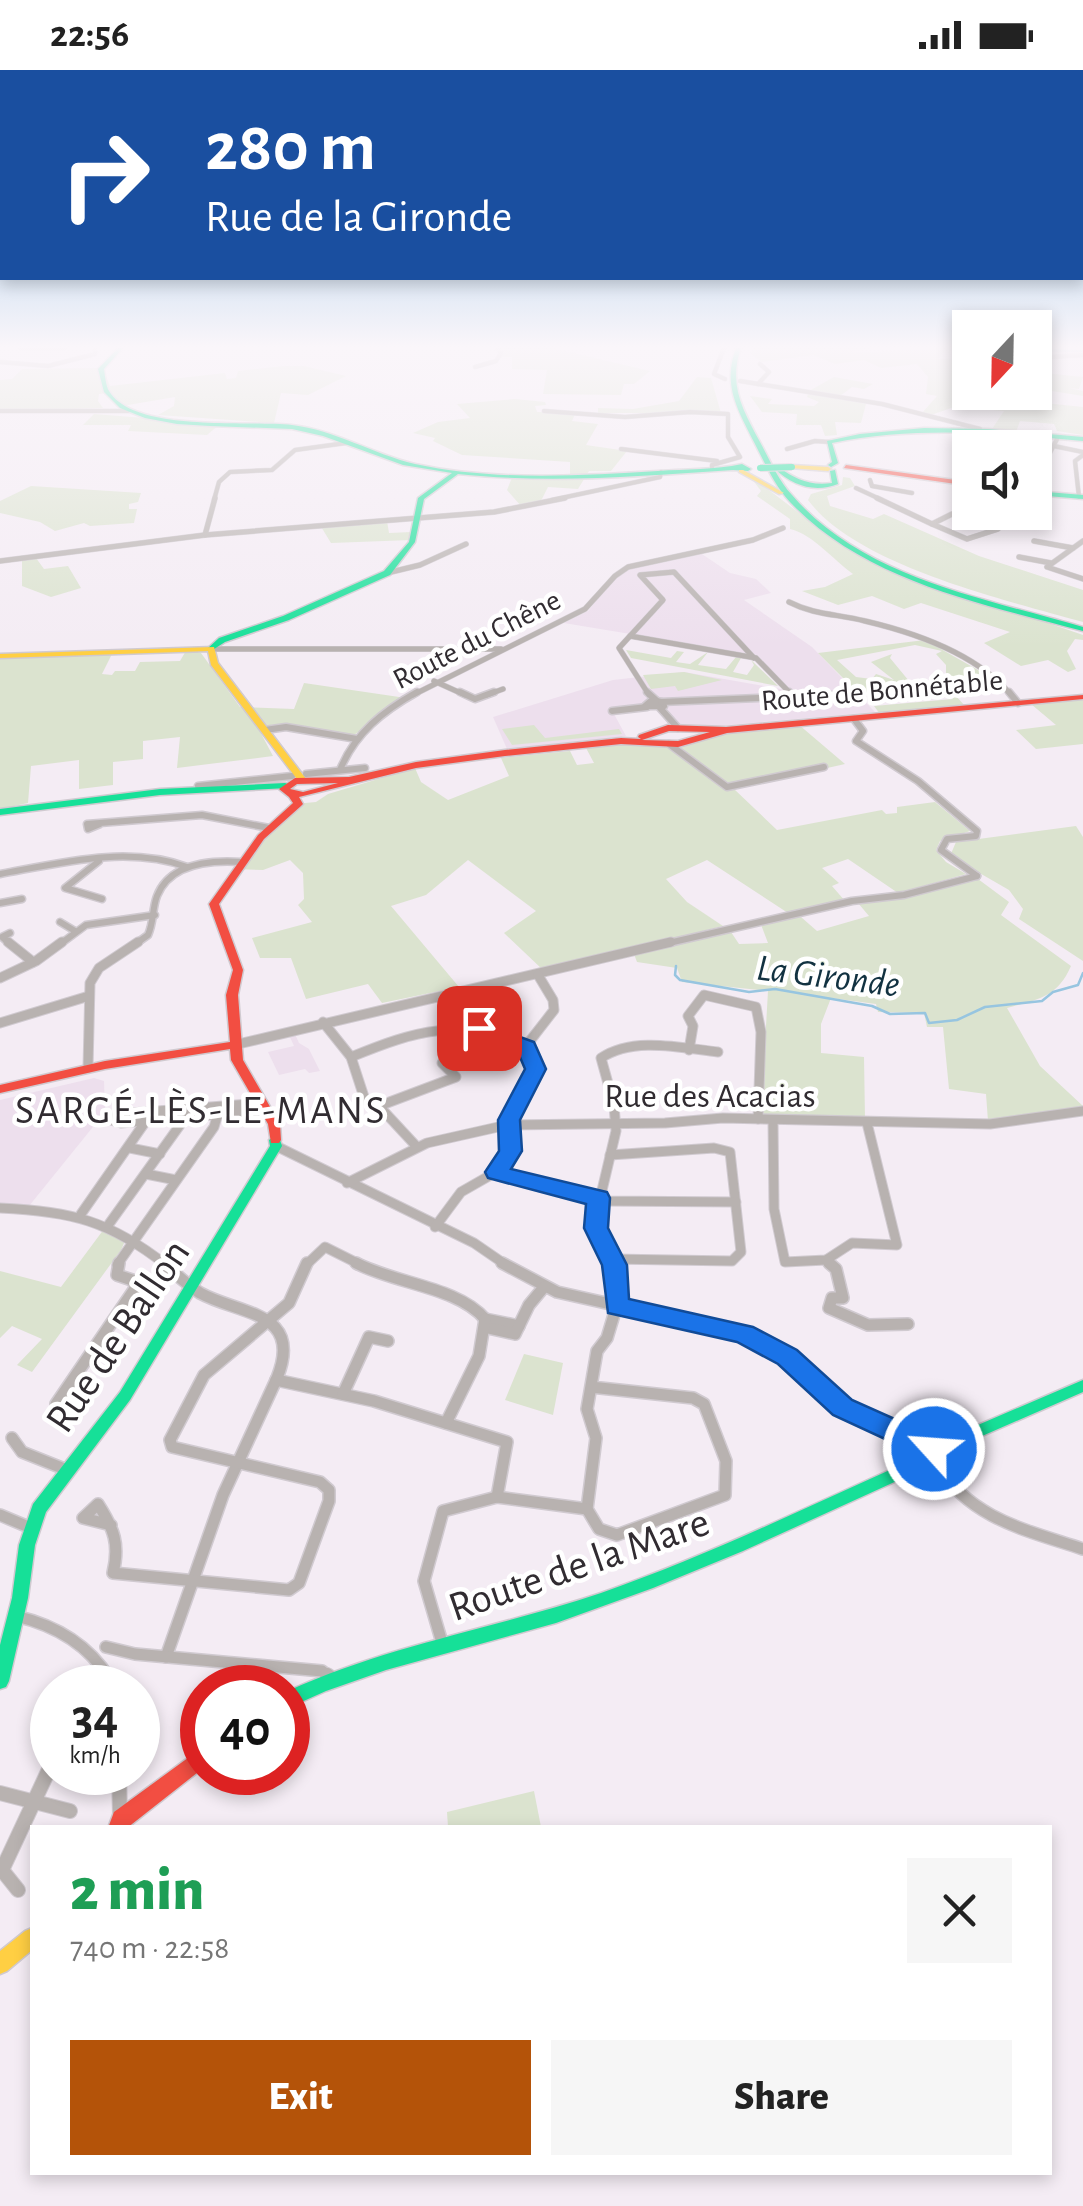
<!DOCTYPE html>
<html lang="en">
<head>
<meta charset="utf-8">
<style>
  body { margin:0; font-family:"Alegreya Sans",sans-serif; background:#f6f6f6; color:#222; height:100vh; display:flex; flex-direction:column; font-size:38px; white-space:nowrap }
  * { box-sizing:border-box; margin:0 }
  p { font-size:32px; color:#767676 }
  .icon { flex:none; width:55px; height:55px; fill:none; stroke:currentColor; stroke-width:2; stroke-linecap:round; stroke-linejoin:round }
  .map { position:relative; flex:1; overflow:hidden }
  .sheet { position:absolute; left:30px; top:1755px; width:1022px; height:350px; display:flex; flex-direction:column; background:#fff; border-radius:0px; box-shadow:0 5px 15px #0003 }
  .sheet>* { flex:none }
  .hud { position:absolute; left:0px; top:0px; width:1085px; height:210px; box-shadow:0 5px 15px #0003; background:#1a4fa0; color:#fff; overflow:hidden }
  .needle { width:65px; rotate:202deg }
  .fabs { position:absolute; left:952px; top:240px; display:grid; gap:20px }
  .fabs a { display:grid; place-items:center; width:100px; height:100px; border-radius:0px; background:#fff; box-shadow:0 5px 15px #0003; font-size:50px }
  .speed { position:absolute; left:30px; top:1595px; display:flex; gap:20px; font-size:50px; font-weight:700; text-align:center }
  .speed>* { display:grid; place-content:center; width:130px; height:130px; border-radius:50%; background:#fff; box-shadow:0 5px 15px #0003; line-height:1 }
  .speed small { font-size:25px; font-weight:400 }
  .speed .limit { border:15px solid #d22; background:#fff; color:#111 }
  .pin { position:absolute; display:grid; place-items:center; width:85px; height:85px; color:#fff; margin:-42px; border-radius:20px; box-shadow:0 5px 15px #0006 }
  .me { position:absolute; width:110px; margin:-55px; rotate:296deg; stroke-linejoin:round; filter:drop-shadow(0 0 8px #0008) }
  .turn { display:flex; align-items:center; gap:35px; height:210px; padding:0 40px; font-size:45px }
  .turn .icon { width:130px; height:130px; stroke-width:2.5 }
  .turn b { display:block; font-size:70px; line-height:85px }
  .round { display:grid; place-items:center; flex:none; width:105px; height:105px; border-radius:0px; background:#f6f6f6 }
  .head { display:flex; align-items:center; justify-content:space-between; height:170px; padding:0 40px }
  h1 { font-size:60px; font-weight:800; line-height:75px; color:#1e9e55 }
  .button { display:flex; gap:20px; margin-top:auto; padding:20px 40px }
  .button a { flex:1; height:115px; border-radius:0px; background:#b45309; color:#fff; font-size:40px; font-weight:800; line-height:115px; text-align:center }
  .button a+a { background:#f6f6f6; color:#222 }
  .status { display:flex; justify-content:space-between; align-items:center; height:70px; padding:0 50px; background:#fff; direction:ltr }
  .status svg { height:28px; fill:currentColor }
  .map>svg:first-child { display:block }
  .built { fill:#eddfed }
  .green { fill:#dbe3cf; fill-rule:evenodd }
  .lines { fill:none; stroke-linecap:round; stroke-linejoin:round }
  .stream { stroke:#97c5e0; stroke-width:2.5 }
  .street-far5-casing { stroke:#d0cad0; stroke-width:5 }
  .street-far4-casing { stroke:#d0cad0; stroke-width:6 }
  .street-far3-casing { stroke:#d0cad0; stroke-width:9 }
  .street-far2-casing { stroke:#d0cad0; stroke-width:11 }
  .street-far1-casing { stroke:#d0cad0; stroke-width:14 }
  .street-casing { stroke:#d0cad0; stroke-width:16 }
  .fast-casing { stroke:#d0cad0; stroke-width:3 }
  .slow-casing { stroke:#d0cad0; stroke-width:3 }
  .jam-casing { stroke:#d0cad0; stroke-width:3 }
  .street-far5 { stroke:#b8b2b0; stroke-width:4 }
  .street-far4 { stroke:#b8b2b0; stroke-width:5 }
  .street-far3 { stroke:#b8b2b0; stroke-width:6 }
  .street-far2 { stroke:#b8b2b0; stroke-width:9 }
  .street-far1 { stroke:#b8b2b0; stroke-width:11 }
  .street { stroke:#b8b2b0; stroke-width:14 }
  .fast { fill:#16e098; fill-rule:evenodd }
  .slow { fill:#ffcf43; fill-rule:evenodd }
  .jam { fill:#f24e42; fill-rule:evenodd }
  .fast-bridge-casing { stroke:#d0cad0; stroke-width:8; stroke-linecap:butt }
  .fast-bridge { stroke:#16e098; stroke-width:6 }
  .route { fill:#1a73e8; stroke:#114b97; stroke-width:2.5 }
  .labels { text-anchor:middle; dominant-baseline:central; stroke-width:9; stroke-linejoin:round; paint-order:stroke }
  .far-street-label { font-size:30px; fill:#312c31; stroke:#fff }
  .street-label { font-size:35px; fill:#312c31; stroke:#fff }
  .water-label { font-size:38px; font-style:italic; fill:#123241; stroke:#fff }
  .quarter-label { font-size:40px; letter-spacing:2.5px; fill:#312c31; stroke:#fff }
  .near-street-label { font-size:42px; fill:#312c31; stroke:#fff }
</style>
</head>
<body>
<div class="status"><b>22:56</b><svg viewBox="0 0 49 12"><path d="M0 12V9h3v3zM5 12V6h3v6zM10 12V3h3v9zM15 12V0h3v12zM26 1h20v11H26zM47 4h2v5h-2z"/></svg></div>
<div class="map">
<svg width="1083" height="2136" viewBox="0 0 1083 2136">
  <rect width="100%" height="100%" fill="#f4ecf4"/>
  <g class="built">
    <path d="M699 482 730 503 756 509 771 523 744 530 812 577 875 642 696 658 675 654 663 639 614 644 626 666 507 679 493 647 613 610 684 602 787 620 754 588 757 585 564 553 588 541 609 513 627 500Z"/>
    <path d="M294 962 299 973 309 979 320 1001 309 1003 305 999 279 1005 268 982 294 976 289 965Z"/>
    <path d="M94 1008 104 1011 105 1042 29 1136 0 1134V1030Z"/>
  </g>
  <g class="green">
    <path d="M500 278H552L650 301 634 314H624L621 325 543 324 547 300 512 299V287H502Z"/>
    <path d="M753 278H872L848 283 947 278 938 289 970 290V322H1035V302L1083 307 1079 319 1069 318 1083 321V326L1052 321 1046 325 1016 324 1015 330 1083 337V365L1057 361 1054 354 1020 351 1016 362 992 359 1004 341 954 337 931 345 922 343 937 326 926 324 928 307 917 294 881 298 864 290 835 294 813 285 762 292 751 284Z"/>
    <path d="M284 296H304L346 306 308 325 281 323 274 353 158 345 174 336 175 327 122 336 110 323 99 324 98 331 103 338 0 341V310L12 309 22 299 103 298 110 316 225 303 227 309 236 308 238 301Z"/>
    <path d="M697 307 711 308 721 343H598V338L633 339 679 331Z"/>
    <path d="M834 307 873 314 864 319 852 317 840 326 813 323 866 334 861 353 835 352 837 365 825 366 821 355H796L797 344 762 342 750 326 772 329 768 334 814 336 819 332 807 327 809 321Z"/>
    <path d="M515 329 545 332 546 335 535 336 537 342H576L572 351 598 354 586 375 627 381 611 401H589L578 419 548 417 540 433 521 436 507 420 513 405H570V392L462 385 433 371 435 368 413 363 438 352 470 348 457 334Z"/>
    <path d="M94 344 220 354 207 365 128 361 131 355H83Z"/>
    <path d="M749 405 836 471 896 501 1083 565V570L1075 569 1067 581 1076 599 1068 602 1048 590 1021 596 984 573 1010 562 921 533 904 539 872 526 838 535 802 521 825 517 853 504C832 489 814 465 790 459V449L757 426 761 421Z"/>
    <path d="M843 407 850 408 855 416 827 426 830 436 873 449 884 444 979 486 1083 520V552C1006 530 857 496 808 430L811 424 842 415Z"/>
    <path d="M31 416 141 423 138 432 129 434V439H137L134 453 90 456 84 453 55 461 40 452 0 443V431Z"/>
    <path d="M387 451 389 463 411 462V470L331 473 320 455Z"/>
    <path d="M36 488 44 499 68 496 81 518 51 527 22 516V490Z"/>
    <path d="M925 570 1001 613H944L965 636 880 644 874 636 953 629 943 618 858 623 818 583ZM915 575 942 581 936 584 946 595V606L928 611H909L890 588 892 584 871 592 894 610 876 604 872 609 856 607 837 590Z"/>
    <path d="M187 579 201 583 240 637 294 639 304 613 406 628 354 665 285 654 257 656 273 686 177 698 180 667 143 671V689L113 692V715L79 719V690L31 696 28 733 0 739V589L112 584 102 604 112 605 115 601H135L140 592 180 591Z"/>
    <path d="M626 580 671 588 677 581 684 582 676 592 690 594 708 582 698 595 726 599 736 587 741 588 733 602 747 605 754 595 751 590 778 616 631 588Z"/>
    <path d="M684 602 722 610 678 621 675 616 651 619 643 605Z"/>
    <path d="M1083 630V674L1036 679 1016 660 1056 655 1031 634Z"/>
    <path d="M798 654 845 694 734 719 777 760 882 740 886 744 897 743V737L935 732 970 761 940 771 936 780 946 792 966 804 898 823 848 789 822 798 839 813 832 816 845 831 788 843 707 790 666 809 687 832 723 856 543 900 504 863 536 841 468 790 426 825 391 836 459 917 382 933 368 914 306 929 291 888H260L252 868 312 852 298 835 304 829 303 803 290 790 263 800 233 799 294 734 316 732 328 724 415 698 421 712 448 730 509 706 501 688 570 681 577 695 594 693 586 678 653 672 683 675 703 666Z"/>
    <path d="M534 655 545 668 619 659 622 664 512 675 502 659Z"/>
    <path d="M1076 756 1083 767V891L1019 849 1023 839 1009 820 950 786 956 772Z"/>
    <path d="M978 809 1009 832 1001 845 1071 896C1057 928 1038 929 1007 938L1040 996 1083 1036 988 1051 986 1024 949 1019 943 957H927L924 943 878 942 876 934 831 928 821 954V983L864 987 865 1049 761 1045 768 921 682 912 677 898 637 892 634 884 729 859 739 874 768 873 760 852 801 847 817 861 869 846 858 833 909 827Z"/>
    <path d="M104 1159 125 1171 121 1180 32 1302 17 1295 42 1269 12 1256 0 1268V1201L61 1217Z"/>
    <path d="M524 1284 563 1293 553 1345 505 1330Z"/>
    <path d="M534 1721 541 1757H448L447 1742Z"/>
  </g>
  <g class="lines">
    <g class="stream">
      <path d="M1035 280 1083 281"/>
      <path d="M676 896 675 905 680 910 749 922 775 919 872 936 890 944 925 943 929 953 957 950 985 937 1042 931 1053 922 1078 915 1083 903"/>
    </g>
    <defs>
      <g id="street-far5">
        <path d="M20 278H65"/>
        <path d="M724 278 714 304 725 309"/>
        <path d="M965 278H970"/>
        <path d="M1035 288 1083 285"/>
        <path d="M0 292 48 296 95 284V278"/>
        <path d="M475 297 496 291 501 283 497 278"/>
        <path d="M740 311 882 334 980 359"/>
        <path d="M758 314 769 302 760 294"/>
        <path d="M0 341H128"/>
        <path d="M544 341 625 347 690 342 728 344V367L740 387 712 395V399"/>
        <path d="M1054 376 1083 382"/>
        <path d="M621 379 717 391"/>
        <path d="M787 379 815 371 829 372"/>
        <path d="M870 410 872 416 912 423"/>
        <path d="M1035 412 1058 367"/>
        <path d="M856 418 882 430"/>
        <path d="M1079 427 1075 391 1083 385"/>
        <path d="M214 430 219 412 230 402 272 400 295 380 346 373"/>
        <path d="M552 430 660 407 661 402"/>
      </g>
      <g id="street-far4">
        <path d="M877 428 932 454"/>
        <path d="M966 435 970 436"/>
        <path d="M952 444 998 454V459L967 469 932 454Z"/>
        <path d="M974 448 983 442"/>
        <path d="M205 465 215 428"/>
        <path d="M1034 471 1073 478"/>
        <path d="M1083 471 1047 497 1083 509"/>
        <path d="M1019 487 1051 493"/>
        <path d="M0 491 205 465 494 442 565 428"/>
        <path d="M387 503 420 495 466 474"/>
        <path d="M789 532C814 545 838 544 865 551 916 563 977 584 1011 625"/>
        <path d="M630 566 756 588 792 625"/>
        <path d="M211 579H501"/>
        <path d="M434 611 465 625"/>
        <path d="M413 625 585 539 615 506 628 497 753 470 783 458"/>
        <path d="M487 625 503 619"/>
        <path d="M649 625 619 578 663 530 640 505 674 502 754 588"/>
        <path d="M841 625 860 624"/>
      </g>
      <g id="street-far3">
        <path d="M460 622 475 629 494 622"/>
        <path d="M647 622 656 630"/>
        <path d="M789 622 794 627"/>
        <path d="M1009 622 1018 633"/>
        <path d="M652 630 661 632 664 636H645Z"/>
        <path d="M661 632 860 624"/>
        <path d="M660 638 678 658"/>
        <path d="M612 641 647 637"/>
        <path d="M854 649 863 661 856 671 918 711 977 761 976 766 947 769 941 780 977 806"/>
        <path d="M265 660 286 657 357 669"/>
        <path d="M669 674 727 717 824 697"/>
        <path d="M340 700C355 663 383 641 417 622"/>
        <path d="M306 704 365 698"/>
        <path d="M198 716 292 706"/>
        <path d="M100 754 88 759 87 754 202 745 269 758"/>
        <path d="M99 791 65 818 102 829"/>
        <path d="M0 804C60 793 128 775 187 797"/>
        <path d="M0 833 22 829"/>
        <path d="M60 852 75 861"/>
        <path d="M10 863 2 867 11 875"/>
        <path d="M59 875 86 855 155 845"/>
        <path d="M134 875 148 865C154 852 152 839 157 826 170 793 210 790 241 792"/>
        <path d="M660 875 852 831 904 825 977 806"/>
      </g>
      <g id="street-far2">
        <path d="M8 872 33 892"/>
        <path d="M0 908 36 891 62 872"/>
        <path d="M323 952 351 987 365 1030 379 1036 417 1077"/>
        <path d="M0 953 89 926"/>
        <path d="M234 975 671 872"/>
        <path d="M689 980 693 956 688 946 704 925 756 937 761 962 758 1049"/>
        <path d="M351 987C417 960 457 948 526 976"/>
        <path d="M88 998 90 913 99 898 138 872"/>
        <path d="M263 1033 118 1044 111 1050 121 1053 267 1040"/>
        <path d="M379 1036 456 1007 442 993"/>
        <path d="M773 1050 774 1139 785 1192 826 1190 852 1173 897 1175 867 1053"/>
        <path d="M276 1076 474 1173 506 1195"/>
        <path d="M130 1078 160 1084"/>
        <path d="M610 1085 714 1078 730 1082 741 1182 732 1191 612 1189"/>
        <path d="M496 1102 549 1119 605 1131 736 1132"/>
        <path d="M146 1104 176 1110"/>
        <path d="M347 1113 427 1073 507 1055 665 1053 723 1048 990 1054 1083 1041"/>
        <path d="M0 1138C71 1141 110 1151 166 1195"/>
        <path d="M81 1144 148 1048"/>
        <path d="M109 1154 180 1055 181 1048"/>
        <path d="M435 1157 461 1122 496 1102 510 1081 507 1055 536 999 526 976 554 940 553 930 538 905"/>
        <path d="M826 1190 832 1195"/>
        <path d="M117 1195 214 1057 220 1037"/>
        <path d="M306 1195 325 1177 361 1195"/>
        <path d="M614 1195 598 1165 595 1150 616 1061 614 1035 601 988C633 966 682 978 718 982"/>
      </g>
      <g id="street-far1">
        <path d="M163 1193C175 1203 187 1215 200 1223 240 1245 304 1241 277 1308L223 1425 166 1587"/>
        <path d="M356 1193C396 1214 458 1217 485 1249"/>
        <path d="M502 1193 557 1222 744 1264 787 1287 843 1338 885 1355 917 1374"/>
        <path d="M829 1193 836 1199 843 1228H832L829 1238 868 1255 908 1254"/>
        <path d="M485 1249 519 1256"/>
        <path d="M488 1258 515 1264 529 1235 544 1217"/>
        <path d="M276 1310 374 1331 507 1372 497 1427"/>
        <path d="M591 1317 693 1328 704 1334 726 1391 725 1425 617 1465 599 1459 587 1439 596 1368 587 1339 597 1281 607 1268 619 1228 613 1193"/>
        <path d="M343 1324 369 1267 388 1271"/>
        <path d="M56 1334 136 1217 132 1210 117 1205 119 1193"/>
        <path d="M446 1353 479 1286 485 1249"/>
        <path d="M12 1368 22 1382 67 1400"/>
        <path d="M937 1395C971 1449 1026 1460 1083 1479"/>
        <path d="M0 1445 31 1458"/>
        <path d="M111 1455 83 1448 98 1434C114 1459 120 1474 113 1503L289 1520 299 1513 329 1431V1420L320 1412 172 1377 170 1370 204 1305 289 1233 307 1193"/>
        <path d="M16 1546C54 1555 88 1574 109 1608"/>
        <path d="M443 1576 424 1511 443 1441 497 1427 587 1439"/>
        <path d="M106 1577 135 1584 322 1601 331 1608"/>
      </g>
      <g id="street">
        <path d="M108 1605 114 1618"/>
        <path d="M327 1605 331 1608"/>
        <path d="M119 1702 120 1746"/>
        <path d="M0 1723 70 1741"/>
        <path d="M18 1820 2 1800 52 1693"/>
      </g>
      <g id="fast">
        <path d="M118 278H123L104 299C105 306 106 316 109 321 134 363 249 350 292 355 335 360 373 384 415 394 494 411 578 406 658 401 686 399 715 400 742 394L751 399 748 401 733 400C641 406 550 414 458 404L424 429 415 472 390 505 289 550 225 572 211 581 207 579 219 568 283 546 384 501 409 472 418 428 452 403 403 395 323 366 292 359 210 356 177 354 145 348 120 338 104 322 98 299Z"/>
        <path d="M736 278H741C728 315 743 340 760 372 770 390 778 410 792 425 863 508 984 528 1083 557V561C982 534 865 511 790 432 774 415 765 393 754 372 738 340 722 315 736 278Z"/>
        <path d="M924 358 988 359 1083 367V371C999 363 916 356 832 373L838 393 831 397 828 395 832 392 827 371 860 364Z"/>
        <path d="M778 397C796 409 809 416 832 413L830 401 835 400 838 414C815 423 793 416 775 399Z"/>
        <path d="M1035 421 1083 425V429L1035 425Z"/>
        <path d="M285 713 288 714V718L160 725 0 745V739L160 719Z"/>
        <path d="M275 1066 279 1067 282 1076 130 1330 46 1442 35 1475 28 1528 9 1611 6 1617 0 1619V1575L12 1528 19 1475 33 1434 120 1322 270 1076 269 1070Z"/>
        <path d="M1083 1310V1322L957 1377 943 1381C947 1401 930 1411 912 1404L743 1481 653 1518 556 1553 386 1600 326 1621 288 1638V1621C388 1575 497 1558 601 1523 704 1487 803 1439 903 1394 895 1360 931 1371 950 1367ZM924 1379 929 1383V1390L926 1393 922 1395 917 1390V1384L921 1380Z"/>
      </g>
      <g id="slow">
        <path d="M792 395 828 397 831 399 828 401 790 398Z"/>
        <path d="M739 400H743L784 423 779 424 739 402Z"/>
        <path d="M214 577 218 593 306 709V713H300L211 595 208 581 0 588V584Z"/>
        <path d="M32 1858V1880L7 1901 0 1904V1881L25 1861Z"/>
      </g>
      <g id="jam">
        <path d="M846 395 970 412V416L844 398Z"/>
        <path d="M1083 625V629L727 663 678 677 621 674 505 686 416 698 299 727 303 734 301 736 264 769 219 834 243 900 238 925 243 990 280 1054 281 1070 279 1073H271L268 1054 231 990 230 979 105 999 0 1023V1015L105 991 230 972 226 925 233 900 209 834 258 765 293 733 289 727 279 719 295 708 349 707 416 692 505 680 621 668 641 669 638 667 639 665 668 655 726 657ZM669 661 710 662 678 671 642 670ZM338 713 303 722 290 719 297 714Z"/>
        <path d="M202 1679V1699L127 1758H108L114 1742 196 1682Z"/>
      </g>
    </defs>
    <use href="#street-far5" class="street-far5-casing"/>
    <use href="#street-far4" class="street-far4-casing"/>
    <use href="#street-far3" class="street-far3-casing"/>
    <use href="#street-far2" class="street-far2-casing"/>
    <use href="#street-far1" class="street-far1-casing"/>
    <use href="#street" class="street-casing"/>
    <use href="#fast" class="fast-casing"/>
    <use href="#slow" class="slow-casing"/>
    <use href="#jam" class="jam-casing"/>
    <use href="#street-far5" class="street-far5"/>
    <use href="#street-far4" class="street-far4"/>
    <use href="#street-far3" class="street-far3"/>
    <use href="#street-far2" class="street-far2"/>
    <use href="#street-far1" class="street-far1"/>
    <use href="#street" class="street"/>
    <use href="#fast" class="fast"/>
    <use href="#slow" class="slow"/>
    <use href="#jam" class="jam"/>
    <defs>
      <path id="fast-bridge" d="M760 398 792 397"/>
    </defs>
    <use href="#fast-bridge" class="fast-bridge-casing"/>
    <use href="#fast-bridge" class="fast-bridge"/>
  </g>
  <linearGradient id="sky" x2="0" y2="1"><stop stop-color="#87bbe5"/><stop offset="0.48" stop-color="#faf6fa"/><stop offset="1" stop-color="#faf6fa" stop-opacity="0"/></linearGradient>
  <rect width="1083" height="577" fill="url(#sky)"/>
  <path class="route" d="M479 952 534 972 546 999 520 1050 522 1081 511 1099 607 1122 610 1128 608 1158 627 1195 629 1229 753 1257 797 1280 852 1330 944 1371 948 1379 944 1387 934 1391 924 1387 833 1345 778 1294 737 1272 608 1243 602 1195 584 1158 586 1134 488 1108 485 1102 499 1081 498 1050 525 999 517 980 471 963 468 958Z"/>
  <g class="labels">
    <g class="far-street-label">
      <text transform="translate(477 570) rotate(-27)">Route du Chêne</text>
      <text transform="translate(882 621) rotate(-5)">Route de Bonnétable</text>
    </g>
    <g class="street-label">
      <text x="710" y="1026">Rue des Acacias</text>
    </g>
    <g class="water-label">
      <text transform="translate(828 907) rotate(7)">La Gironde</text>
    </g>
    <g class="quarter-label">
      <text x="201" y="1041">SARGÉ-LÈS-LE-MANS</text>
    </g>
    <g class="near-street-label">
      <text transform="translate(118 1266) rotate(-56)">Rue de Ballon</text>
      <text transform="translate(579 1495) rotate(-19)">Route de la Mare</text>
    </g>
  </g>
</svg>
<div class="fabs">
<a><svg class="needle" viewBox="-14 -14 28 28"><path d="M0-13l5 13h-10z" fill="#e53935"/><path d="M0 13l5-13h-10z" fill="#767676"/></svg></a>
<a><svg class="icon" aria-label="sound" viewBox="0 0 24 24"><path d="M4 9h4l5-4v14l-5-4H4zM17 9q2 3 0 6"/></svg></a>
</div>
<div class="speed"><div>34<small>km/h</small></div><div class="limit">40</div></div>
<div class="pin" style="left:479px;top:958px;background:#d93025"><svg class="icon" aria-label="arrive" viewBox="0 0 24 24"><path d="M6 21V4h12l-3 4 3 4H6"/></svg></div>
<svg class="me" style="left:934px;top:1379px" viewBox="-20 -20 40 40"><circle r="17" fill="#1a73e8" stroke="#fff" stroke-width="3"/><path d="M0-11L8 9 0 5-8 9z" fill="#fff"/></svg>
<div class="hud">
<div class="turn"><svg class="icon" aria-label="right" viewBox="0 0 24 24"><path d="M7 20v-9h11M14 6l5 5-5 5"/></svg><div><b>280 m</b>Rue de la Gironde</div></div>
</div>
<section class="sheet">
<div class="head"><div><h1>2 min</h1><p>740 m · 22:58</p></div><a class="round"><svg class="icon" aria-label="close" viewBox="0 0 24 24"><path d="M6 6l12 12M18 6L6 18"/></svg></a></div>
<div class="button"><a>Exit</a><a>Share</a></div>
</section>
</div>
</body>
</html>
